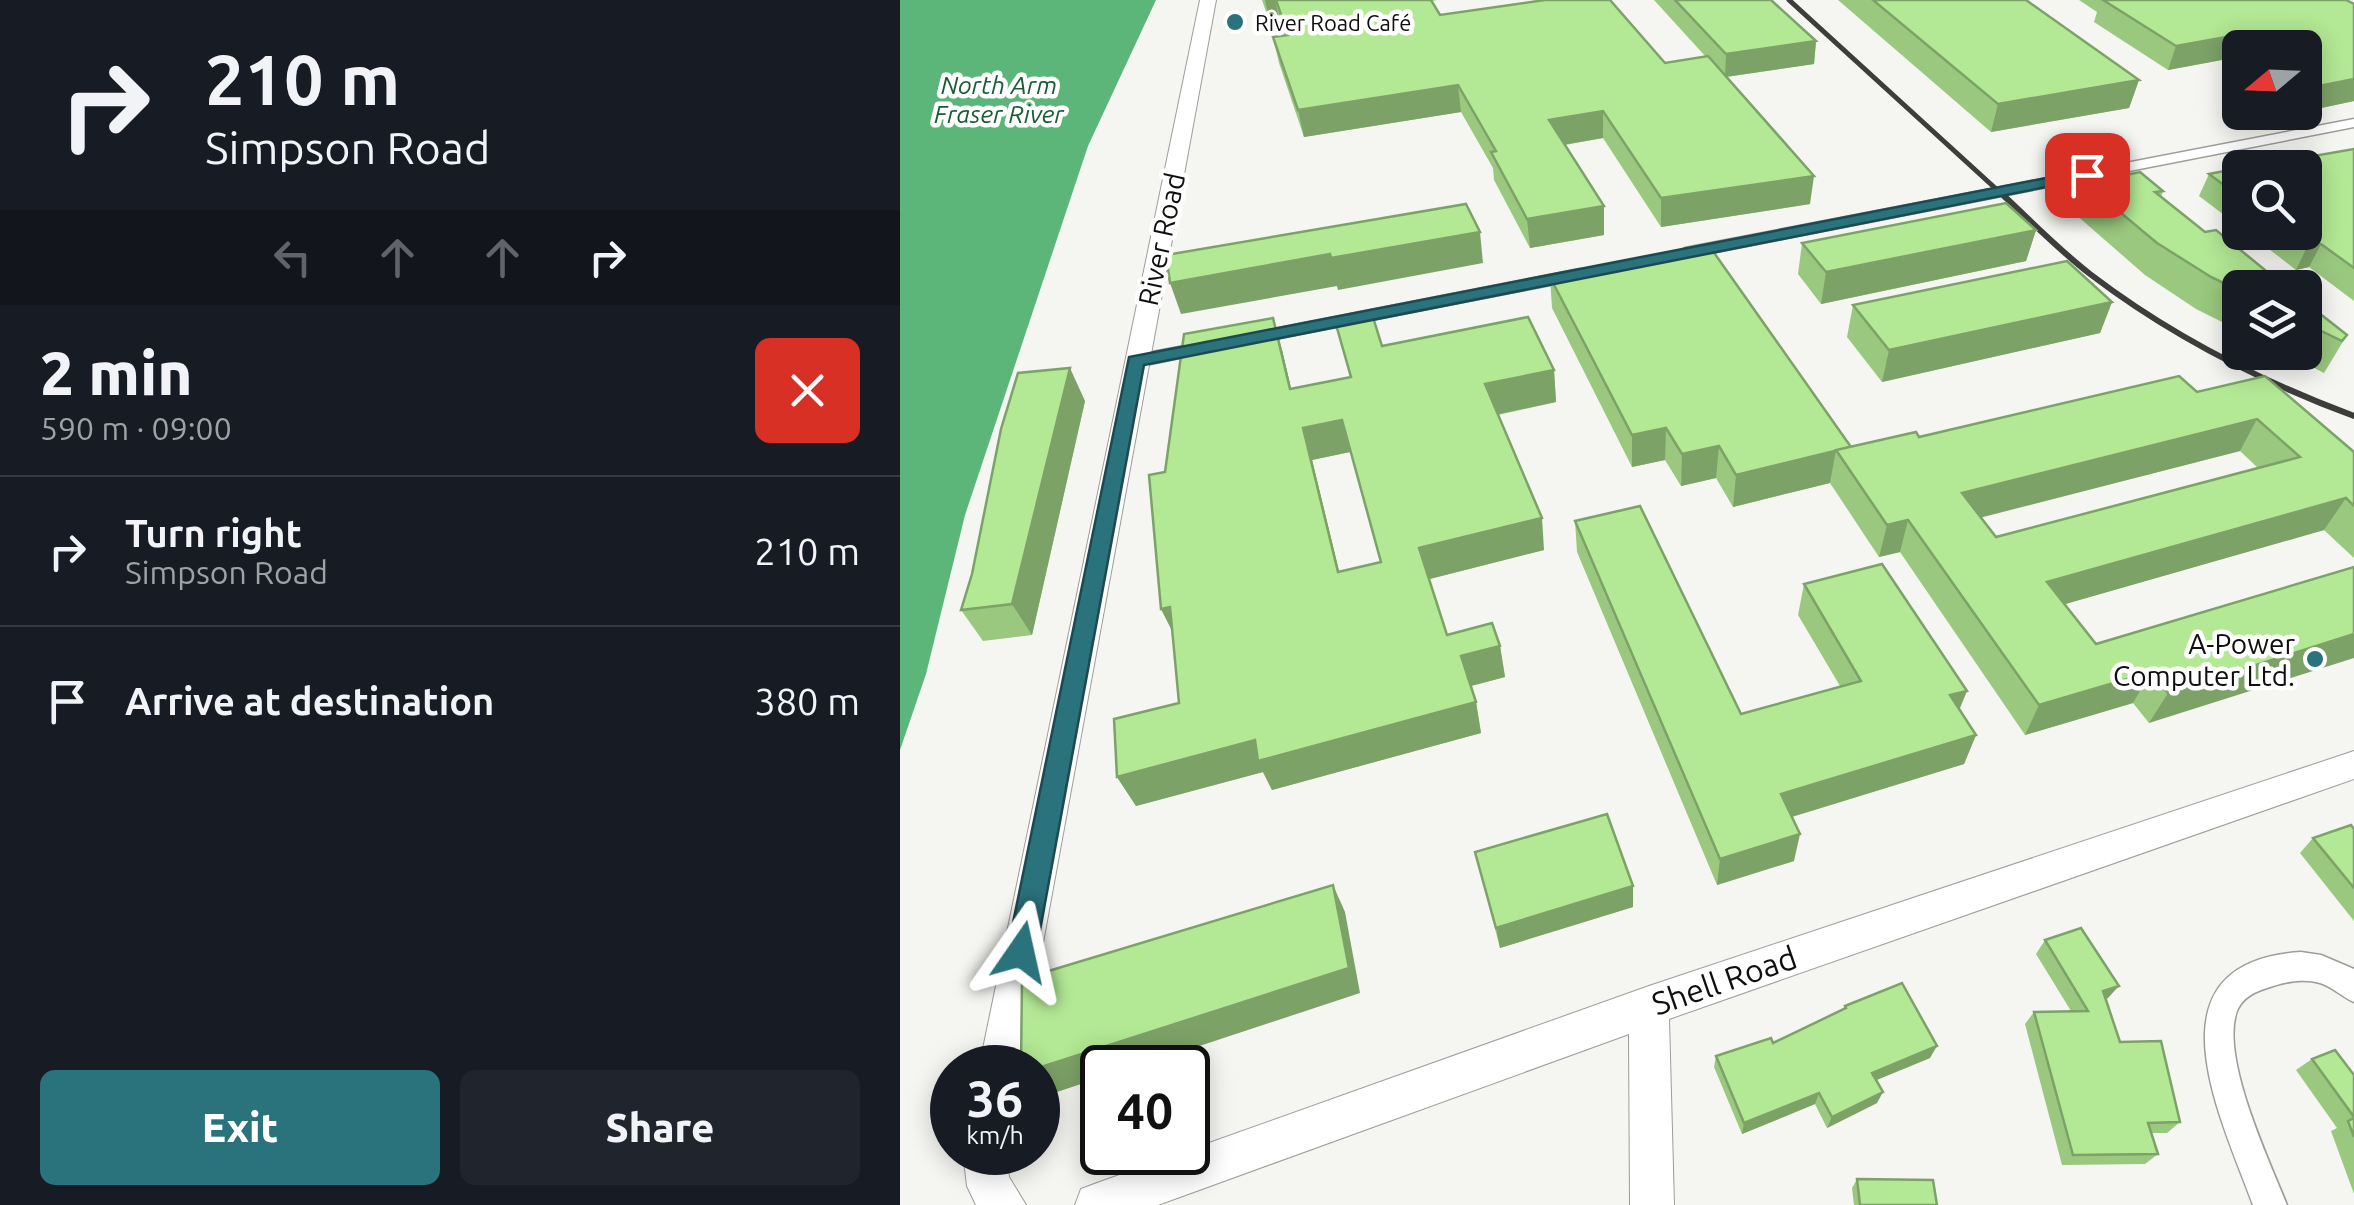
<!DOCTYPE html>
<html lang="en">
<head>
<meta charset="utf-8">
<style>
  body { margin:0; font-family:Ubuntu,sans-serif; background:#20242c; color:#f1f3f6; height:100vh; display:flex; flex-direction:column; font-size:38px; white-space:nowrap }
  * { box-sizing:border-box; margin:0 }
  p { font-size:32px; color:#9ea1a6 }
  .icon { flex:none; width:55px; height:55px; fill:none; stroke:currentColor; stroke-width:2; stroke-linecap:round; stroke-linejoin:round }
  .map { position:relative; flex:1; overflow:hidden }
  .side { display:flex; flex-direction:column; background:#171b24; width:900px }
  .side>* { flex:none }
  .hud { background:#171b24; color:#f1f3f6; overflow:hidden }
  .needle { width:65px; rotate:251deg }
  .controls { position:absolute; left:1322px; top:30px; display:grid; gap:20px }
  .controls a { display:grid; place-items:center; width:100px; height:100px; border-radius:15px; background:#171b24; box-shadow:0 5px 25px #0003; font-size:50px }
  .speed { position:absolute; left:30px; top:1045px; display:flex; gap:20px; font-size:50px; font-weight:700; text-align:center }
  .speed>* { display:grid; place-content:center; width:130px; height:130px; border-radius:50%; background:#171b24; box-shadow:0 5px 25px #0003; line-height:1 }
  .speed small { font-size:25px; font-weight:400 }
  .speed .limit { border:5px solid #111; border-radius:15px; background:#fff; color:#111 }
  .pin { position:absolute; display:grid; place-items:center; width:85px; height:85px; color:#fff; margin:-42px; border-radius:20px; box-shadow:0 5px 15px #0006 }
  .me { position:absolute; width:110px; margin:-55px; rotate:11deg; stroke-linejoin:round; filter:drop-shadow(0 0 8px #0008) }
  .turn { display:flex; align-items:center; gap:35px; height:210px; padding:0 40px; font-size:45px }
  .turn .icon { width:130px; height:130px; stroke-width:2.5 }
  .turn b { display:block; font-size:70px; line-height:85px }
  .lanes { display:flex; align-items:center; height:95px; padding:0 40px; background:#0003; justify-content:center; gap:50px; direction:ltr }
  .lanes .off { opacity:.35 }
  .round { display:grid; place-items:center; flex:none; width:105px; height:105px; border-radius:15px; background:#20242c }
  .head { display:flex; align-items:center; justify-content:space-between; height:170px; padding:0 40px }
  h1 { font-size:60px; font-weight:800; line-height:75px }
  .button { display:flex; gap:20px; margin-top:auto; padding:20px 40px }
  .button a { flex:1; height:115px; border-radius:15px; background:#2a727c; color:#fff; font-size:40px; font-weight:800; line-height:115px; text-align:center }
  .button a+a { background:#20242c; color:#f1f3f6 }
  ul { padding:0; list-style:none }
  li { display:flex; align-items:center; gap:30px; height:150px; padding:0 40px; border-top:2px solid #363941 }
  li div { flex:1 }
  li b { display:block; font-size:38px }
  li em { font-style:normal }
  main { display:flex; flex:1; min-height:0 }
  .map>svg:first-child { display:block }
  .water { fill:#5cb67a }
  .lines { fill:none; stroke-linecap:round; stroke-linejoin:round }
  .minor-casing { stroke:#9d9d9a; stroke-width:3 }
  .tertiary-casing { stroke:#9d9d9a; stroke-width:2 }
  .minor { fill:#fff; fill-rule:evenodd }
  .tertiary { fill:#fff; fill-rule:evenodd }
  .rail-far1 { stroke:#3d3d3c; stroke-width:5 }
  .rail { stroke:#3d3d3c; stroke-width:6 }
  .wall { fill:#9ac87f; fill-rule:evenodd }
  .shaded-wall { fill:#7da268 }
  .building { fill:#b3e894; stroke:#7da268; stroke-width:2.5; fill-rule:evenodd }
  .route { fill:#2a727c; stroke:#1b4a51; stroke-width:2.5 }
  .poi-dot { fill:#2a727c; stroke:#fff; stroke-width:4 }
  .labels { text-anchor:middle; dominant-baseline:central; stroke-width:9; stroke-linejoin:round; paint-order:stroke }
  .far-poi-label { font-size:22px; fill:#0f0f0e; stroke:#fff; text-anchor:start }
  .far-water-label { font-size:25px; font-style:italic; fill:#1a5b34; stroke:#fff }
  .street-label { font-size:28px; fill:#0f0f0e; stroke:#fff }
  .poi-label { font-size:28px; fill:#0f0f0e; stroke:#fff; text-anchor:end }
  .near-street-label { font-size:32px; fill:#0f0f0e; stroke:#fff }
</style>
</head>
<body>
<main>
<section class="side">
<div class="hud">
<div class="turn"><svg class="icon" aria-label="right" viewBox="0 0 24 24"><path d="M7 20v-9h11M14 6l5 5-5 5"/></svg><div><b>210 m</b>Simpson Road</div></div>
<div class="lanes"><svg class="icon off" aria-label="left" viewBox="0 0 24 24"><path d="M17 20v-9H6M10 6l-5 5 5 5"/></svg><svg class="icon off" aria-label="ahead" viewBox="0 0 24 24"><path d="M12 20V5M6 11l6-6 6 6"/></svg><svg class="icon off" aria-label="ahead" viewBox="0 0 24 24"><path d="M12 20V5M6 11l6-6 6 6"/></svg><svg class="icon" aria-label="right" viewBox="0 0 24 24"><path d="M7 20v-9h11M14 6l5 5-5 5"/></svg></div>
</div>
<div class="head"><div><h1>2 min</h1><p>590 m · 09:00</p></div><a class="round" style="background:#d93025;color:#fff"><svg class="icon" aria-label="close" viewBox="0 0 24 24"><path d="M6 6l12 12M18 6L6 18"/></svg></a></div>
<ul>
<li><svg class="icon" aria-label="right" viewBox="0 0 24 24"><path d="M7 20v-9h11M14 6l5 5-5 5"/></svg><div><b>Turn right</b><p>Simpson Road</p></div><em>210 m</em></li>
<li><svg class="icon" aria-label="arrive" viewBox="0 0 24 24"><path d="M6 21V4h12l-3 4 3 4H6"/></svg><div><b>Arrive at destination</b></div><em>380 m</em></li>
</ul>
<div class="button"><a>Exit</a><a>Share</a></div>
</section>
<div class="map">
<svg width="1454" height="1205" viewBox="0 0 1454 1205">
  <rect width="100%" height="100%" fill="#f5f6f2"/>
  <path class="water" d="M0 0H256L188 146 65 515 26 674 0 750Z"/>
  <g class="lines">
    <defs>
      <g id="minor">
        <path d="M1454 119V127L785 258 777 253 785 248Z"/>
        <path d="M680 269 688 274 686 278 348 344 339 339 348 334Z"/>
        <path d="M312 341 321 346 318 350 236 367 227 361 236 355Z"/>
        <path d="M1401 952 1421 955 1454 969V1002C1442 997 1433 987 1420 983 1402 978 1384 982 1367 988 1354 992 1342 998 1337 1011 1320 1057 1369 1160 1387 1205H1353C1321 1117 1242 962 1401 952Z"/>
      </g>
      <g id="tertiary">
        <path d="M300 0H316L120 1068H79Z"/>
        <path d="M1454 751V779L769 1019 774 1205H730L729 1034 258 1205H175L181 1189 197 1183 749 986Z"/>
        <path d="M63 1152H106L109 1177 126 1205H76L67 1186Z"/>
      </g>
    </defs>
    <use href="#minor" class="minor-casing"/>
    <use href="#tertiary" class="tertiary-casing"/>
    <use href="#minor" class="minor"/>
    <use href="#tertiary" class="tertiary"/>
    <path class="rail-far1" d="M889 0 1106 198"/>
    <path class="rail" d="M1104 196C1132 222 1159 250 1190 274 1270 335 1360 381 1454 416"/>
  </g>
  <g class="wall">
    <path d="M362 0H537L532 1 540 15 765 63 806 57 754 0H871L916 41 914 64 826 77 910 204 761 227 703 138 665 145 704 235 630 248 594 180 593 168 561 112 404 137 379 63 373 37 385 36 380 22 370 23Z"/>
    <path d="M938 0H1126L1239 80 1229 108 1091 132Z"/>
    <path d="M1179 0H1446L1454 101 1407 111 1405 109V48H1340V67L1327 59 1268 70 1194 22 1197 12Z"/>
    <path d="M1454 149V301L1409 267 1396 270 1347 232H1405Z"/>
    <path d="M1340 168V227L1299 196 1309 174Z"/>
    <path d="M1185 183 1263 191 1261 197 1340 288V331L1296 309 1245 275 1174 213Z"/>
    <path d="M1136 230 1126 261 921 304 898 274 902 243Z"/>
    <path d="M650 277 951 447 1297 392 1454 452V558L1424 530 1165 604 1196 644 1454 567 1249 723 1233 703 1125 735 1000 552 979 557 930 483 833 507 816 478 781 486 765 460 732 467 652 308ZM1340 451 1358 468 1096 537 1081 517Z"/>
    <path d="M1212 302 1200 333 982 382 947 337 953 305Z"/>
    <path d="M1405 302 1447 335 1424 373 1383 352H1405Z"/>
    <path d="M435 321 482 346 654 370 656 402 598 415 644 550 529 579 547 635 600 646 605 677 571 686 576 702 581 733 372 790 363 772 236 806 217 777 279 703 272 631 261 609 265 472 382 350 391 389 450 377ZM450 452 480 562 439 572 412 460Z"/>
    <path d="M185 401 132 635 83 641 61 610Z"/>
    <path d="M675 521 841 714 940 686 898 615 904 584 1067 691 1059 709 1076 735 1064 764 892 817 894 861 817 885 677 552Z"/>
    <path d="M1454 829V921L1400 853 1413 838Z"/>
    <path d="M575 852 733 907 600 948Z"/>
    <path d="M1145 940 1208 998 1206 999 1220 1042 1280 1122 1267 1133H1251L1258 1154 1245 1164 1162 1165 1125 1024 1134 1012 1171 1011 1136 954Z"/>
    <path d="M945 1006 1030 1058 976 1080 977 1103 927 1128 915 1104 842 1134 814 1067 816 1056 873 1043 943 1010Z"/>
    <path d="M1412 1059 1454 1075V1194L1431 1131 1437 1128 1396 1070Z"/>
    <path d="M957 1179 1037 1205H954L952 1188Z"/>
  </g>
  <g class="shaded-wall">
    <path d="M365 0H375L380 22 370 23Z"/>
    <path d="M1337 35 1327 59 1268 70 1276 46Z"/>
    <path d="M916 41 914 64 825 77 826 54Z"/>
    <path d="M1454 79V101L1407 111 1419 86Z"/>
    <path d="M1239 80 1229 108 1091 132 1098 104Z"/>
    <path d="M558 85 561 112 404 137 398 110Z"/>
    <path d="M703 111V138L650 147 649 120Z"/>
    <path d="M914 176 910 204 761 227V198Z"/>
    <path d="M704 206V235L630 248 627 219Z"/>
    <path d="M1136 230 1126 261 921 304 926 272Z"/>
    <path d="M580 232 583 263 438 290 437 286 281 314 270 283 430 254Z"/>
    <path d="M1421 244 1409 267 1396 270 1407 247Z"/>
    <path d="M1212 302 1200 333 982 382 989 350Z"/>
    <path d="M373 318 382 350 399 422 390 389Z"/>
    <path d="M170 368 185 401 132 635 112 604Z"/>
    <path d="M654 370 656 402 589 416 585 384Z"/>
    <path d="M1357 419 1340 451 1052 525 1062 493Z"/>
    <path d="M442 420 450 452 412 460 447 604 438 572 403 428Z"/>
    <path d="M766 428 765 460 732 467V435Z"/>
    <path d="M819 446 816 478 781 486 782 454Z"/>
    <path d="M936 450 930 483 833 507 836 475Z"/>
    <path d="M1446 498 1424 530 1134 613 1147 582Z"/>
    <path d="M642 518 644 550 526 580 519 548Z"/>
    <path d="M1008 520 1000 552 979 557 987 525Z"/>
    <path d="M270 607 277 640 261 609Z"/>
    <path d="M1454 634V658L1249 723 1268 693Z"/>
    <path d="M600 646 605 677 567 687 561 656Z"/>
    <path d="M1251 672 1233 703 1125 735 1139 705Z"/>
    <path d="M1067 691 1055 720 1050 695Z"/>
    <path d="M576 702 581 733 372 790 363 772 236 806 217 777 355 740Z"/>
    <path d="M1076 735 1064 764 875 822 881 794Z"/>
    <path d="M900 834 894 861 817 885 820 859Z"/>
    <path d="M433 885 445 912 460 993 233 1068H202V1077L148 1095 138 1087V1068Z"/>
    <path d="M733 886V907L600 948 596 928Z"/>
    <path d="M1219 986 1208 998 1193 1004 1203 991Z"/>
    <path d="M1037 1046 1030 1058 967 1084 972 1073Z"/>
    <path d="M983 1092 977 1103 927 1128 932 1117Z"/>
    <path d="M919 1093 915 1104 842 1134 844 1123Z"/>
  </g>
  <g class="building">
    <path d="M376 0H531L540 15 645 0H710L765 63 808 56 914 176 761 198 703 111 649 120 704 206 627 219 591 152 596 151 558 85 398 110 373 37 388 35Z"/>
    <path d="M775 0H871L916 41 826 54Z"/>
    <path d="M973 0H1126L1239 80 1098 104Z"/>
    <path d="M1203 0H1446L1454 4V79L1419 86 1405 78V48H1356L1337 35 1276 46Z"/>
    <path d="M1454 149V268L1421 244 1407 247 1388 232H1405V168H1344Z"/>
    <path d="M1340 168V197L1309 174Z"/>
    <path d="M1240 172 1263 191 1255 192 1305 232 1316 230 1387 288H1340V291L1311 277 1257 243 1185 183Z"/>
    <path d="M1106 203 1136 230 926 272 902 243Z"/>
    <path d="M566 204 580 232 431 258 430 254 270 283 266 255Z"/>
    <path d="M810 247 951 447 836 475 819 446 782 454 766 428 732 435 650 277Z"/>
    <path d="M1167 261 1212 302 989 350 953 305Z"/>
    <path d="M1405 302 1447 335 1442 341 1405 323Z"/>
    <path d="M472 314 482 346 628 317 654 370 585 384 642 518 519 548 547 635 592 623 600 646 561 656 576 702 358 761 355 740 217 777 214 719 279 703 270 607 261 609 249 475 265 472 284 334 373 318 390 389 451 377 435 321ZM442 420 481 562 438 572 403 428Z"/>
    <path d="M170 368 112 604 61 610 72 574 101 429 118 373Z"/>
    <path d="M1279 376 1297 392 1365 376 1454 452V506L1446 498 1147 582 1196 644 1454 567V634L1268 693 1251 672 1139 705 1008 520 987 525 936 450 1016 432 1019 437ZM1357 419 1400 457 1096 537 1062 493Z"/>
    <path d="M740 506 841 714 961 681 904 584 982 564 1067 691 1050 695 1076 735 881 794 900 834 820 859 675 521Z"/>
    <path d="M707 814 733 886 596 928 575 852Z"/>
    <path d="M1451 825 1454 829V888L1413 838Z"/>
    <path d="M433 885 449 968 138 1068H121L122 979Z"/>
    <path d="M1181 928 1219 986 1203 991 1220 1042 1261 1041 1280 1122 1248 1123 1258 1154 1173 1155 1134 1012 1188 1011 1145 940Z"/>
    <path d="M1002 983 1037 1046 972 1073 983 1092 932 1117 919 1093 844 1123 816 1056 871 1038 873 1043 946 1008 945 1006Z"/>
    <path d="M1435 1050 1454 1075V1117L1412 1059Z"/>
    <path d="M1454 1118V1137L1448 1121Z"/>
    <path d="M957 1179 1033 1180 1037 1205H960Z"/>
  </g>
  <path class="route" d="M1187 170 1192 172V178L244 365 136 952 131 962 121 966 111 962 107 952 229 357Z"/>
  <g class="poi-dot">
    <circle cx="335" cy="22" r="10"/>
    <circle cx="1415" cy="659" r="10"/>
  </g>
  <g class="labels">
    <g class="far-poi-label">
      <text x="355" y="22">River Road Café</text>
    </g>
    <g class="far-water-label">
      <text x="99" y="85">North Arm<tspan x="99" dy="29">Fraser River</tspan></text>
    </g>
    <g class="street-label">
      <text transform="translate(261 239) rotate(-78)">River Road</text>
    </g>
    <g class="poi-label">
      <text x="1395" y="643">A-Power<tspan x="1395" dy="32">Computer Ltd.</tspan></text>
    </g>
    <g class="near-street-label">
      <text transform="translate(824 980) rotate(-19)">Shell Road</text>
    </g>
  </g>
</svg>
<div class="controls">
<a><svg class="needle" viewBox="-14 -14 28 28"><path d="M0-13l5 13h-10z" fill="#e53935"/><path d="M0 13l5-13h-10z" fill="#9ea1a6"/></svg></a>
<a><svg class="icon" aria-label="search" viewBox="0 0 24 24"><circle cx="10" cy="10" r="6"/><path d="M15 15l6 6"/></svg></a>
<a><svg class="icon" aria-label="layers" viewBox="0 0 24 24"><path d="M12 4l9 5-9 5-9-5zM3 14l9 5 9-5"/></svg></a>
</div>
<div class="speed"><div>36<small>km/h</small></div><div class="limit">40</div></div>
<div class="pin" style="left:1187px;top:175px;background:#d93025"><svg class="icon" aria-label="arrive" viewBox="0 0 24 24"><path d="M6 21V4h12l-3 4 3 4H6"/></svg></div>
<svg class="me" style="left:121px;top:952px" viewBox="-20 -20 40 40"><path d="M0-17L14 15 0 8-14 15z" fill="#2a727c" stroke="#fff" stroke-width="4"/></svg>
</div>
</main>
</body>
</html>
